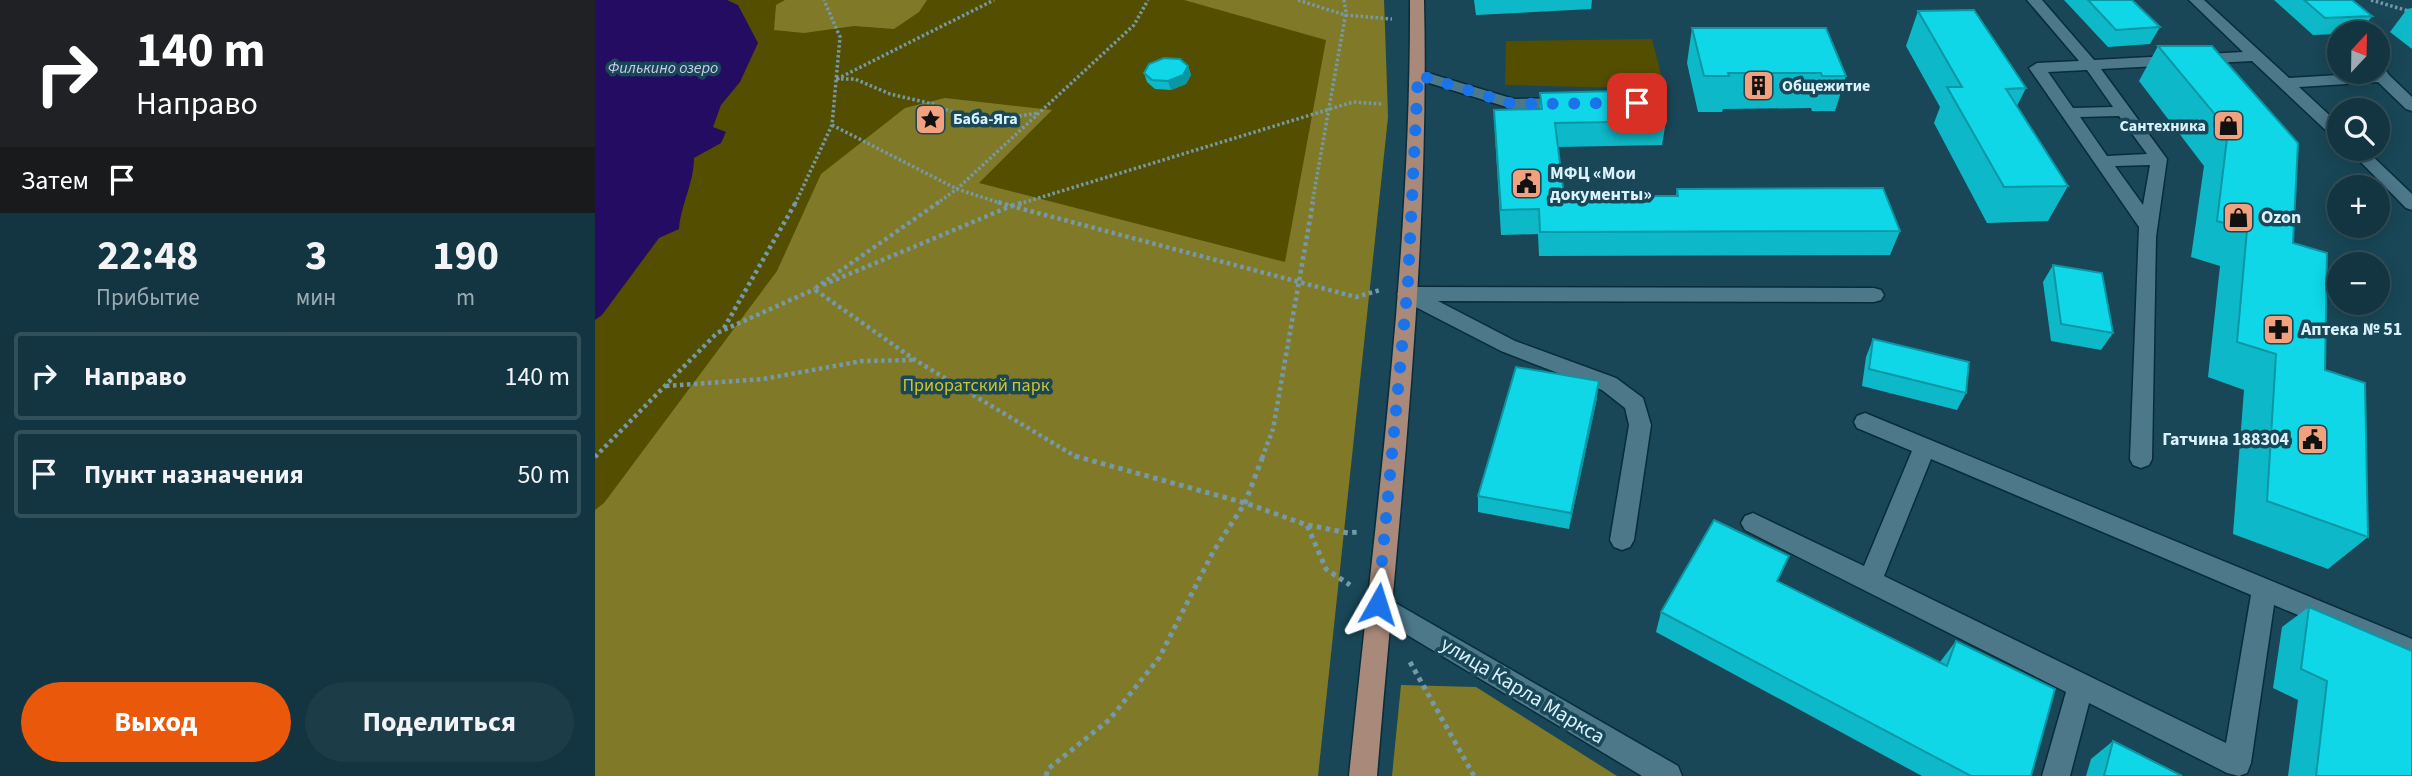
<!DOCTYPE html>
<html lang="ru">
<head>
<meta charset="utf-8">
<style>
  body { margin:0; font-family:"Source Sans 3",sans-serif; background:#1c3d48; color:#f1f3f6; height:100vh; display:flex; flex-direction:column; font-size:26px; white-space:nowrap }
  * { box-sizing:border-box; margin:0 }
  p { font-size:23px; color:#9dabb1 }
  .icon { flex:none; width:38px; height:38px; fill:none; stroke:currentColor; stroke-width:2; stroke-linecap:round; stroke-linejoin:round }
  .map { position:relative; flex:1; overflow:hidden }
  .side { display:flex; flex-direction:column; background:#133541; width:595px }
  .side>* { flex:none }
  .top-card { background:#202124; color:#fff; overflow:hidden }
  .needle { width:46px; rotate:22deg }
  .buttons { position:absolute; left:1732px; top:21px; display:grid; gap:14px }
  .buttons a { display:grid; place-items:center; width:63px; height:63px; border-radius:50%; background:#133541; box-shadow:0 4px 18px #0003,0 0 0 2px #32505a; font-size:35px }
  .pin { position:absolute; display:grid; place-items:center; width:60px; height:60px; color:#fff; margin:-30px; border-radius:14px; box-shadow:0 4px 10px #0006 }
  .me { position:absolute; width:77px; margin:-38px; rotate:6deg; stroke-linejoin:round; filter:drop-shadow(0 0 5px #0008) }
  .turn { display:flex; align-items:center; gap:24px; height:147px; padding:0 21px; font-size:32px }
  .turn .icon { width:91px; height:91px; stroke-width:2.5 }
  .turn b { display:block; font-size:49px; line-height:60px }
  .then { display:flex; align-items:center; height:66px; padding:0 21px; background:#0003; gap:14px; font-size:26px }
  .eta { display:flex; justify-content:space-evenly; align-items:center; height:119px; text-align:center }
  .eta b { font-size:42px; font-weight:700; line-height:49px }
  .cta { display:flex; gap:14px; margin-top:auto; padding:14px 21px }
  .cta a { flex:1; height:80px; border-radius:42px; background:#ea580c; color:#fff; font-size:28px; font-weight:700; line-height:80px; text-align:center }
  .cta a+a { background:#1c3d48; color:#f1f3f6 }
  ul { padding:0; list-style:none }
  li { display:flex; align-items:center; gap:21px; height:88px; margin:0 14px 10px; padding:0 7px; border:4px solid #32505a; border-radius:7px }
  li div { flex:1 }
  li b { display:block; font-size:26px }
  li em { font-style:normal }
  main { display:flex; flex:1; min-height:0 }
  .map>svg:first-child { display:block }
  .green { fill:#534e00 }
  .forest { fill:#807a28 }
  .water { fill:#240c62 }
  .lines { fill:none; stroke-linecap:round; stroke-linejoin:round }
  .minor-casing { stroke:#082c38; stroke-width:3 }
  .major-casing { stroke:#082c38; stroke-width:3 }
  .path-far2 { stroke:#7699a7; stroke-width:3.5; stroke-dasharray:2.5 2.5; stroke-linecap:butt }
  .path-far1 { stroke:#7699a7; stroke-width:4.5; stroke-dasharray:3.5 3.5; stroke-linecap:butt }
  .path { stroke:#7699a7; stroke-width:5; stroke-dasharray:4.5 4.5; stroke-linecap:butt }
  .minor { fill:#4c788a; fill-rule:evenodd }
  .major { fill:#a8897a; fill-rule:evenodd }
  .wall { fill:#0db9c8 }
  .shaded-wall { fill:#0a96a2 }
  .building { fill:#0fd7e8; stroke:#0a96a2; stroke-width:2 }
  .route { stroke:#1a73e8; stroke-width:12; stroke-dasharray:0 21.6 }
  .labels { text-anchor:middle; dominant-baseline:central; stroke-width:7; stroke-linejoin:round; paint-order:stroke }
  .far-water-label { font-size:16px; font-style:italic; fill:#cccce9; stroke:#194757 }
  .far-poi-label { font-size:16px; font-weight:bold; fill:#daf2fc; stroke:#194757; text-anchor:start }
  .poi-label { font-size:18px; font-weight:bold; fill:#daf2fc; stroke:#194757; text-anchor:start }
  .park-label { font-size:18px; fill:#cec32a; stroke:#194757 }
  .near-street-label { font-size:21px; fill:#daf2fc; stroke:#194757 }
</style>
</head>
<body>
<main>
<section class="side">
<div class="top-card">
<div class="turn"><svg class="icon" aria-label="right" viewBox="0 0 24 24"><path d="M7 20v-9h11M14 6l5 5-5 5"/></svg><div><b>140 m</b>Направо</div></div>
<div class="then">Затем<svg class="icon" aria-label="arrive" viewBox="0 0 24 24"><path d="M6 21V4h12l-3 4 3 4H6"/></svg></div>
</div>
<div class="eta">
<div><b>22:48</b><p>Прибытие</p></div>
<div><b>3</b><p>мин</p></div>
<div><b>190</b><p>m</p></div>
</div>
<ul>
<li><svg class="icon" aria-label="right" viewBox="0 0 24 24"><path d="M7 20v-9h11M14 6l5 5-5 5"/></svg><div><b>Направо</b></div><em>140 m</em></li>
<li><svg class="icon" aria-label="arrive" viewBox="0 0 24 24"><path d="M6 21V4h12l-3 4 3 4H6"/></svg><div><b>Пункт назначения</b></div><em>50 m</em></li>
</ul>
<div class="cta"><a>Выход</a><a>Поделиться</a></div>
</section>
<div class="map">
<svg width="1817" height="776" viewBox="0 0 1817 776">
  <rect width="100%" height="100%" fill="#194757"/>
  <g class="green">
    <path d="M0 0H789L793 117 723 776H0Z"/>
    <path d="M1057 39 1070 89 910 85 911 41Z"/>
  </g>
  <g class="forest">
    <path d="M190 0H332L324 12 299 29 259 26 209 33 179 30 181 5Z"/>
    <path d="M589 0H789L793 117 723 776H0V510L9 503 182 271 226 174 310 108 350 98 457 110 384 183 690 262 731 40Z"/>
    <path d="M806 685 881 687 1022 776H797Z"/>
  </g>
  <path class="water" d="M0 0H132L143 5 163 43 145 82 126 105 118 127 131 132 126 143 99 158C99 183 86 204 84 229L64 238 7 315 0 320Z"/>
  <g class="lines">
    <defs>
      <g id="minor">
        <path d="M1432 0H1447L1499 60 1648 52 1594 0H1609L1694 78 1777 73 1783 72V64L1788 66 1794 75 1817 97V111L1811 109 1783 82 1704 87 1745 125V139L1739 138 1657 61 1506 69 1572 159 1561 237 1557 459 1554 465 1546 468 1538 465 1535 459 1544 227 1434 68 1442 63 1484 61ZM1491 70H1492L1518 107 1478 108 1453 72ZM1524 116 1552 154 1512 156 1485 117ZM1555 165 1548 205 1520 166Z"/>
        <path d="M823 70 919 99 974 98 982 103 974 108 918 109 818 78 815 75Z"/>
        <path d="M1753 149H1770L1817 194V210L1811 208Z"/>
        <path d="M812 287 1279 288 1286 290 1289 295 1286 300 1279 302 843 301 920 341 1021 378 1048 398 1056 425 1039 540 1035 547 1027 550 1019 547 1015 540 1034 425 1030 408 1007 390 906 351 805 299 802 294 805 289Z"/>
        <path d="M1270 413 1817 639V663L1679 605 1656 763 1652 773 1644 776 1632 773 1494 703 1475 776H1447L1471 692 1150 530 1146 523 1150 516 1158 513 1269 566 1317 451 1262 428 1259 422 1262 416ZM1336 459 1656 595 1631 743 1289 576Z"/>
        <path d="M783 593 1083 766 1087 776H1047L774 612 771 604 774 596Z"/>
      </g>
      <path id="major" d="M815 0H829C835 259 803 518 782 776H754C780 518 816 259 815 0Z"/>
    </defs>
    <use href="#minor" class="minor-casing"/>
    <use href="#major" class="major-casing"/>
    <g class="path-far2">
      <path d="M703 0 750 15 797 19"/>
      <path d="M1776 0 1817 12"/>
      <path d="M241 79H260L295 94 338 104 362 114 405 119 443 113"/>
      <path d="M242 79 399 0"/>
      <path d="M237 125 362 189 408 204"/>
      <path d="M200 204 237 125 245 37 229 0"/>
      <path d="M341 204 362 189 539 25 553 0"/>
      <path d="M424 204 758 102 787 104"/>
      <path d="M717 204 751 12 749 0"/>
    </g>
    <g class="path-far1">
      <path d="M344 202 219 289 320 360 483 458"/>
      <path d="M403 202 416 206 430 202"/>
      <path d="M228 285 416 206 761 297 785 290"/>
      <path d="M129 328 201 202"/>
      <path d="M71 386 168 379 267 361 320 360"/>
      <path d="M0 457 122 333 220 289"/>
      <path d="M667 458 678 429 718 202"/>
    </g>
    <g class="path">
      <path d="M480 456 650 503 712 525 731 569 755 585"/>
      <path d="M713 525 753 533 763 532"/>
      <path d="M815 662 879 776"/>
      <path d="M451 776 453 769 514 720 564 658 618 552 650 503 668 456"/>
    </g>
    <use href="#minor" class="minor"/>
    <use href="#major" class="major"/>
  </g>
  <g class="wall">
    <path d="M879 0H997L996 9 881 15Z"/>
    <path d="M1469 0H1537L1565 27 1555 44 1513 47Z"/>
    <path d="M1679 0H1757L1777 16 1765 33 1718 35Z"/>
    <path d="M1817 8V49L1795 32 1812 9Z"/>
    <path d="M1323 11 1431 88 1422 106 1473 186 1453 221 1392 223 1339 123 1345 107 1311 46Z"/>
    <path d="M1097 28 1251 76 1240 111H1217L1216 108 1128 109 1127 112H1103L1092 63Z"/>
    <path d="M1563 46H1617L1698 243 1773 537 1733 569 1638 534 1649 390 1613 377 1625 266 1596 257 1609 166 1544 81Z"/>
    <path d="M593 66 596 75 591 84 576 90 560 89 552 82 549 73Z"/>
    <path d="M945 93 1071 121 1067 145 963 147 969 196H1081L1082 189 1305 231 1295 255 944 256 943 234 906 235 900 134 899 110 945 109Z"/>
    <path d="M1458 265 1518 333 1506 350 1456 341 1448 282Z"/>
    <path d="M1278 339 1371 393 1362 410 1267 386 1271 357Z"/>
    <path d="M1002 398 974 529 883 512V496Z"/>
    <path d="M1183 581 1345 662 1361 641 1436 776H1327L1061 632 1066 612Z"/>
    <path d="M1714 607 1817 776H1693L1703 700 1678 688 1687 627Z"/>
    <path d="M1518 741 1587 776H1491L1496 759Z"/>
  </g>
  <g class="shaded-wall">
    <path d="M593 66 596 75 591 84 576 90 573 81Z"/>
    <path d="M1004 381 1002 398 974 529 976 513Z"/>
  </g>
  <g class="building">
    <path d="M1493 0H1537L1565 27 1521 30Z"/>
    <path d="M1709 0H1757L1777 16 1730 18Z"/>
    <path d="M1379 10 1431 88 1411 89 1473 186 1409 187 1352 87H1367L1323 11Z"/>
    <path d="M1097 28H1231L1251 76H1227L1226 73H1133L1134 76H1109Z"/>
    <path d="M1563 46H1617L1703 143 1698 243 1732 253 1730 370 1770 383 1773 537 1672 501 1681 354 1642 342 1652 230 1622 221 1633 130Z"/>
    <path d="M569 58 585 59 593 66 588 75 573 81 557 80 549 73 554 64Z"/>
    <path d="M1063 90 1071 121 960 123 969 196H1083L1082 189 1288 188 1305 231 945 232 944 209 906 210 899 110 947 109 945 93Z"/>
    <path d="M1458 265 1507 273 1518 333 1466 324Z"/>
    <path d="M1278 339 1374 362 1371 393 1274 369Z"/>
    <path d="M921 367 1004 381 976 513 883 496Z"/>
    <path d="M1119 520 1194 556 1182 581 1352 666 1361 641 1460 689 1436 776H1376L1066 612Z"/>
    <path d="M1714 607 1817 651V776H1721L1732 681 1706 669Z"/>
    <path d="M1518 741 1587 776H1509Z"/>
  </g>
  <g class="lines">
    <path class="route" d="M783 604 813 282 823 75 918 104 1042 103"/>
  </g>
  <defs>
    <symbol id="building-square" viewBox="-11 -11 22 22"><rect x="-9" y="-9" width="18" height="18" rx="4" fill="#f1a17d" stroke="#194757"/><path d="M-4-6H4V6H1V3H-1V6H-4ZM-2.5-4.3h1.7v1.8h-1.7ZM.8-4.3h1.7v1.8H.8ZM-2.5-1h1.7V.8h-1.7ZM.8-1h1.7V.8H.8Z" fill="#111"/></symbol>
    <symbol id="sight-square" viewBox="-11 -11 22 22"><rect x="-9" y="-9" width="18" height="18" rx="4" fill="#f1a17d" stroke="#194757"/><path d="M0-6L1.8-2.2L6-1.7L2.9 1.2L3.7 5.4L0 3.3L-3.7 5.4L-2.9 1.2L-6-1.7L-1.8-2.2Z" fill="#111"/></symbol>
    <symbol id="shop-square" viewBox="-11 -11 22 22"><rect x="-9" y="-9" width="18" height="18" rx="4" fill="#f1a17d" stroke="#194757"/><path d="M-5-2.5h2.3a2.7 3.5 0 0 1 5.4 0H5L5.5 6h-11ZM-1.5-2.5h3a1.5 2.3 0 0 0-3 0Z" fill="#111"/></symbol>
    <symbol id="civic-square" viewBox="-11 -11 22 22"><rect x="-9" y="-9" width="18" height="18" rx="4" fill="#f1a17d" stroke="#194757"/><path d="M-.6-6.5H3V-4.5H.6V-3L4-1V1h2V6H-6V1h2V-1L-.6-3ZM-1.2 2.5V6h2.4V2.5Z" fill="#111"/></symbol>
    <symbol id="pharmacy-square" viewBox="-11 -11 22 22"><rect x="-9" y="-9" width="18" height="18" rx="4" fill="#f1a17d" stroke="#194757"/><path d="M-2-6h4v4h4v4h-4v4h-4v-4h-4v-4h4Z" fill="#111"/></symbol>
  </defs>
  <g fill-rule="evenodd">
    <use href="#building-square" x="1146" y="68" width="35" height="35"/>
    <use href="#sight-square" x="318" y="102" width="35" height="35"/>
    <use href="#shop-square" x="1616" y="108" width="35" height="35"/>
    <use href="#civic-square" x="914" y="166" width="35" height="35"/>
    <use href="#shop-square" x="1626" y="200" width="35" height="35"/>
    <use href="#pharmacy-square" x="1666" y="312" width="35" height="35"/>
    <use href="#civic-square" x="1700" y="422" width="35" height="35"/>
  </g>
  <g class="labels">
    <g class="far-water-label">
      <text x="68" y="68">Филькино озеро</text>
    </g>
    <g class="far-poi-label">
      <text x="1187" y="86">Общежитие</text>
      <text x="358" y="119">Баба-Яга</text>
      <text x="1611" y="126" text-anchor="end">Сантехника</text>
    </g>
    <g class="poi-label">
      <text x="955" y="173">МФЦ «Мои<tspan x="955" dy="21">документы»</tspan></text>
      <text x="1666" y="217">Ozon</text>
      <text x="1706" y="329">Аптека № 51</text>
      <text x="1694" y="439" text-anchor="end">Гатчина 188304</text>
    </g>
    <g class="park-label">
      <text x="381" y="385">Приоратский парк</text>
    </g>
    <g class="near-street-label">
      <text transform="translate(928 690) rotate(31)">улица Карла Маркса</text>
    </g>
  </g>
</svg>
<div class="buttons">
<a><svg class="needle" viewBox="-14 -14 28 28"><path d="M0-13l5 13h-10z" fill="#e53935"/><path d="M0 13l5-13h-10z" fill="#9dabb1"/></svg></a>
<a><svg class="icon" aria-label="search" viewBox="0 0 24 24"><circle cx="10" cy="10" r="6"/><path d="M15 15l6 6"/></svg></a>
<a>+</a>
<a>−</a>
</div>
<div class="pin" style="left:1042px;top:103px;background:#d93025"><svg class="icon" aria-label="arrive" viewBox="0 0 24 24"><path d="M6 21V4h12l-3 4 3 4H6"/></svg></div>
<svg class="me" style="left:783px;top:604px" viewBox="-20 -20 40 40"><path d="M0-17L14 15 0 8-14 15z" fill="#1a73e8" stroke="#fff" stroke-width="4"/></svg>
</div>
</main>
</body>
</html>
